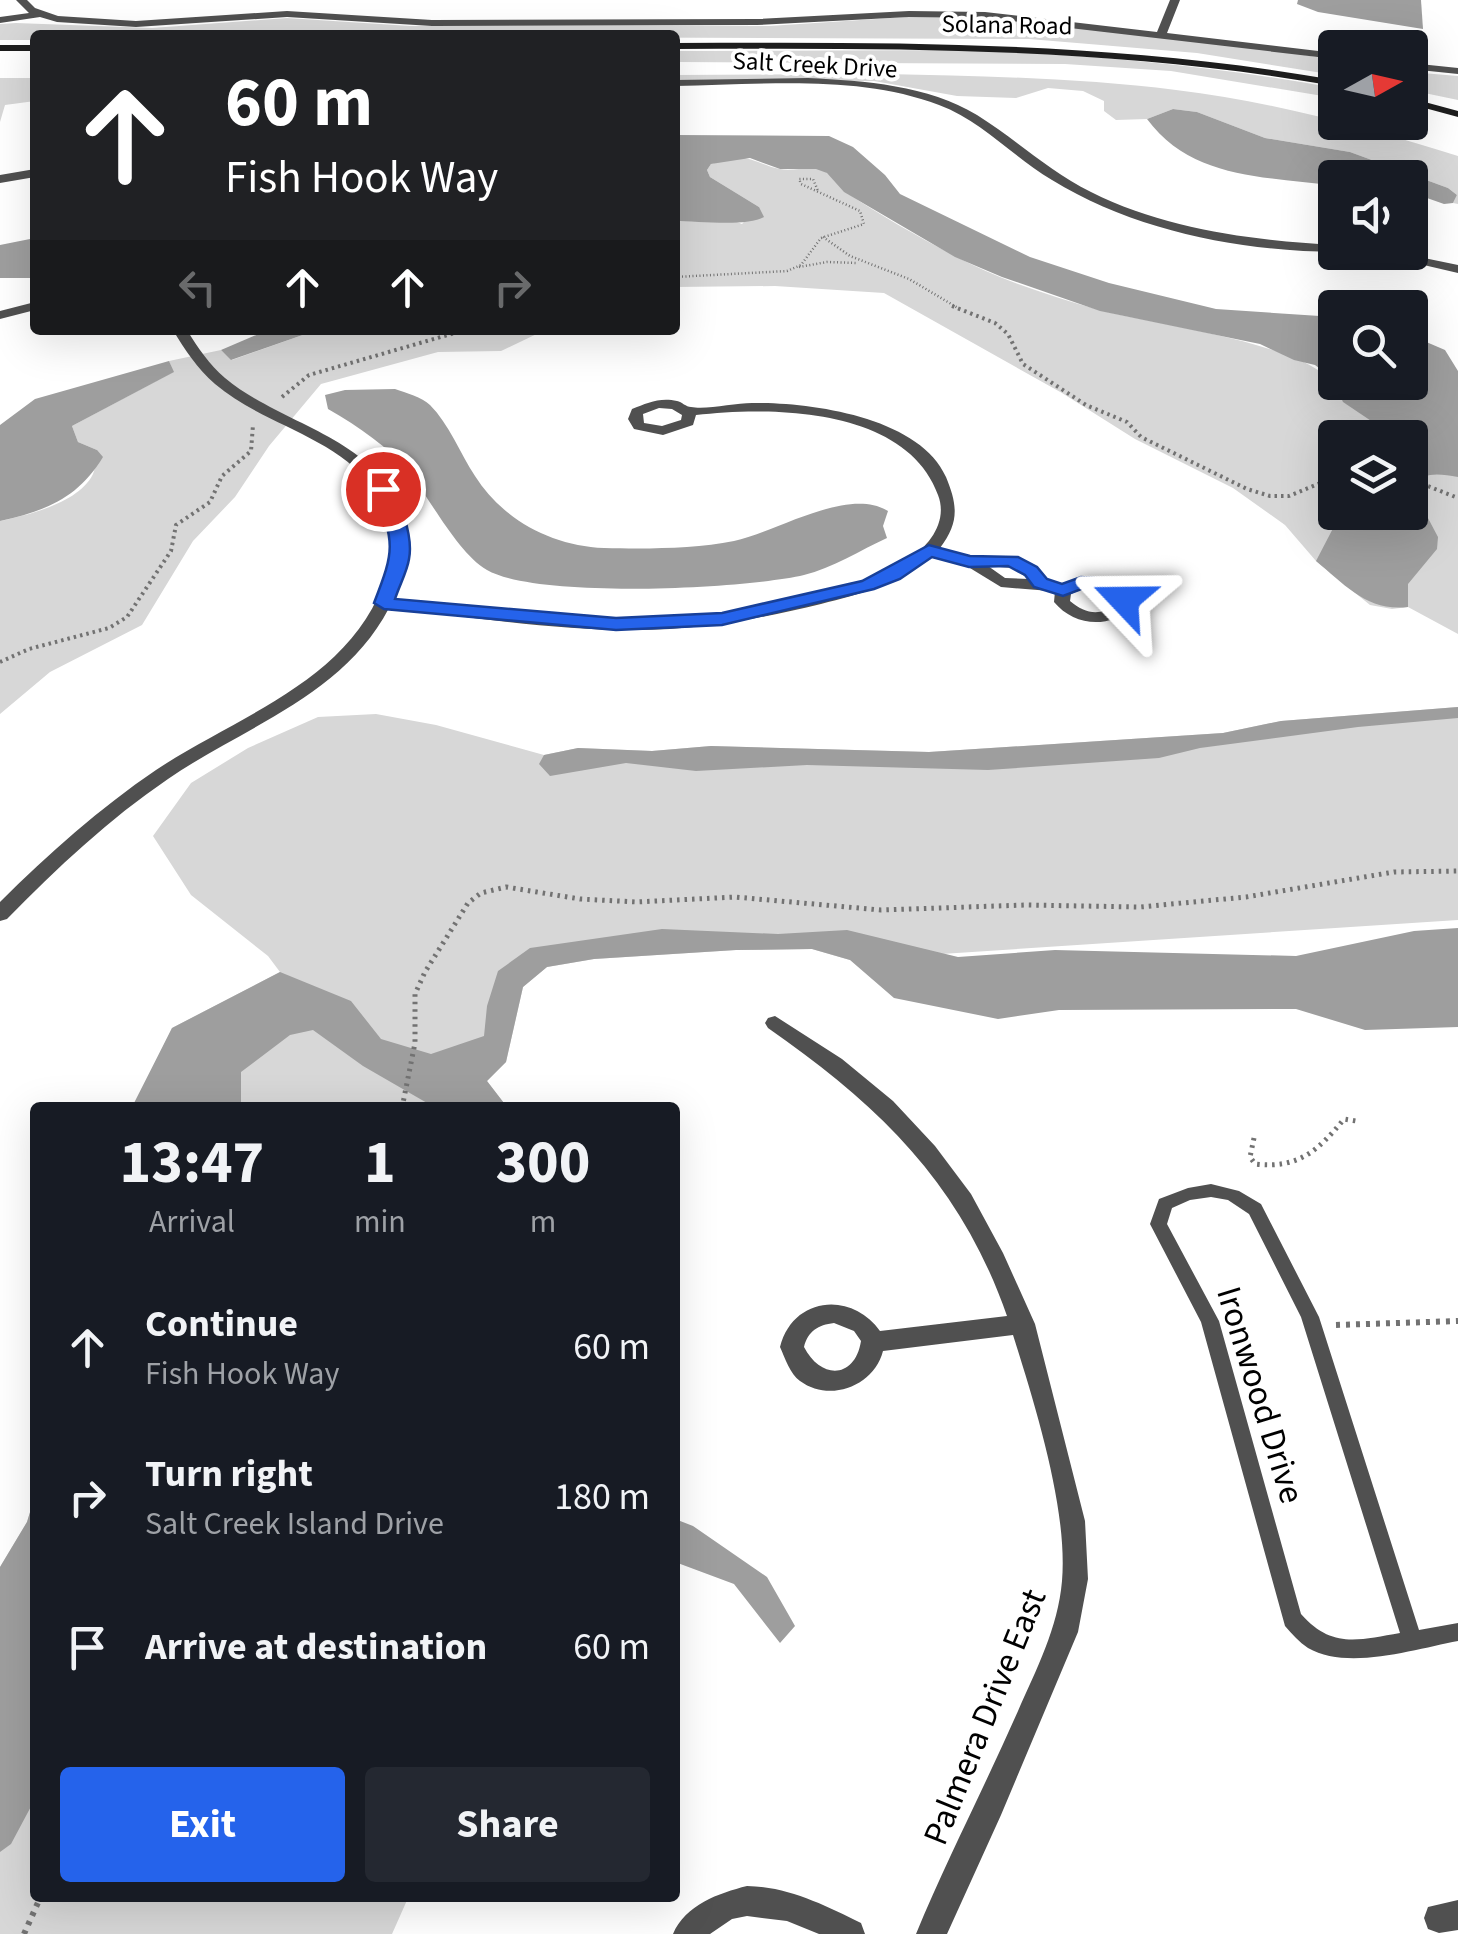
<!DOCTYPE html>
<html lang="en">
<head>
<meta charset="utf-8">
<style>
  body { margin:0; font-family:"Source Sans 3",sans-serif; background:#242831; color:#f1f3f6; height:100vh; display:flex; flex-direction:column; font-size:38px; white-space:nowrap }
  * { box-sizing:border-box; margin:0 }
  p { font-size:32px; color:#9ea1a6 }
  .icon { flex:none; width:55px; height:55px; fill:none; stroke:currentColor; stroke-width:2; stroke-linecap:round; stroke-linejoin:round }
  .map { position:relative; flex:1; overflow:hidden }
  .side { position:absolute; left:30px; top:1102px; width:650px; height:800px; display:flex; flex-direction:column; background:#171b24; border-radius:10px; box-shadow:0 10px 40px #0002 }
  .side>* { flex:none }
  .guide { position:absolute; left:30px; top:30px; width:650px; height:305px; border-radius:10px; box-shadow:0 10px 40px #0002; background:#202124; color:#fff; overflow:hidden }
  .needle { width:65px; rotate:82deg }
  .fabs { position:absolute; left:1318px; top:30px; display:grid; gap:20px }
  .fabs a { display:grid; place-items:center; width:110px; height:110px; border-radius:10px; background:#171b24; box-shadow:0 10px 40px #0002; font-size:50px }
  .pin { position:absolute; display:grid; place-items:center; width:85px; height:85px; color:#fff; margin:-42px; border:5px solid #fff; border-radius:50%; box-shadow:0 2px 10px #0007 }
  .me { position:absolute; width:110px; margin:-55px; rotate:293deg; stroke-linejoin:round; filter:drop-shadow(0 0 8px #0008) }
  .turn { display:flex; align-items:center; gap:35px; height:210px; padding:0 30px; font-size:45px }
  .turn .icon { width:130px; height:130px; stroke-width:2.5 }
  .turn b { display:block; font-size:70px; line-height:85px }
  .lanes { display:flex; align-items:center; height:95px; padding:0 30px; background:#0003; justify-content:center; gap:50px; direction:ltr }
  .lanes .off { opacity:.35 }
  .eta { display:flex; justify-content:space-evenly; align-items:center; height:170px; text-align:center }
  .eta b { font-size:60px; font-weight:700; line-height:70px }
  .cta { display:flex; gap:20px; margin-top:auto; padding:20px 30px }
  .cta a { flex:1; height:115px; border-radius:10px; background:#2563eb; color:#fff; font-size:40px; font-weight:700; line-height:115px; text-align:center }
  .cta a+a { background:#242831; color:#f1f3f6 }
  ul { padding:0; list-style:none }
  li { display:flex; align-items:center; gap:30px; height:150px; padding:0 30px }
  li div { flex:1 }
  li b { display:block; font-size:38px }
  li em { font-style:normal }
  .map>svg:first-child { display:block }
  .green { fill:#d7d7d7 }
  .water { fill:#9e9e9e }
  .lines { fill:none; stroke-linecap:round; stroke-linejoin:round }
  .path-far3 { stroke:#727272; stroke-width:2.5; stroke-dasharray:1 2.5; stroke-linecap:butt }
  .path-far2 { stroke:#727272; stroke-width:4; stroke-dasharray:2.5 4; stroke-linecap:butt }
  .path-far1 { stroke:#727272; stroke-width:5; stroke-dasharray:2.5 5; stroke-linecap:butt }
  .path { stroke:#727272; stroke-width:6; stroke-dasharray:4 6; stroke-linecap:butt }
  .lane { fill:#505050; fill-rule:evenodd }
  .street { fill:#505050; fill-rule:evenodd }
  .secondary { fill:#1d1d1d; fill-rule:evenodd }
  .route { fill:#2563eb; stroke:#184099; stroke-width:2.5 }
  .labels { text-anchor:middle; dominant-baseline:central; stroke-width:8; stroke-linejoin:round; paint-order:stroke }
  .far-street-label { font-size:25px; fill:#000; stroke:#fff }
  .near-street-label { font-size:35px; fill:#000; stroke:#fff }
</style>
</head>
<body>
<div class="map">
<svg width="1458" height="1934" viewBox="0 0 1458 1934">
  <rect width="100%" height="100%" fill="#fff"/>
  <g class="green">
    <path d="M907 17C1049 16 1195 37 1335 60V75L1197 53 1029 39 35 35V40H0V24L16 23 152 28 287 18 410 26H769Z"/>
    <path d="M978 50C1098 56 1216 66 1335 88V98L1171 71 1065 64 675 62V51Z"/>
    <path d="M1410 72 1458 76V100L1410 90Z"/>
    <path d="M885 74C982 76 1080 78 1176 90 1274 102 1365 127 1458 156V204L1453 203 1457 195 1448 188 1350 152 1265 138 1197 112 1173 109 1147 119 1116 120 1104 111V101L1083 91 1048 88 1016 98 957 96 874 81 675 80V75Z"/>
    <path d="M0 78H35V101L5 105 0 122Z"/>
    <path d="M737 157C753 158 765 166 780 169 795 172 812 164 826 172 835 177 839 188 847 193 880 215 917 236 953 255 997 279 1048 295 1096 309 1143 323 1320 344 1335 389L1395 437 1335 438V512H1410V452L1458 473V634L1408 607 1392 609 1370 605 1316 561 1285 525 1233 488 1135 439 1062 393 884 293 775 286 675 287V221L732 220 742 224 759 207 710 177 707 170 711 164Z"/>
    <path d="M317 330H545L501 351 438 352 321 384 269 446 235 497 193 541 142 625 50 672 0 714V521C28 515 79 503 93 474 96 467 96 457 97 450L78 442 72 426 173 372 169 361 221 350 232 360Z"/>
    <path d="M1458 707V920L850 960 812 949 736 950 594 959 547 967 523 987 506 1062 487 1081 507 1107 133 1108 172 1028 280 972 268 956 191 895 153 836 191 783 248 748 318 717 376 714 436 725 544 755 578 748 652 751 711 746 929 752 1223 733 1281 721Z"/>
    <path d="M35 1496V1898H408L392 1934H0V1567L27 1522Z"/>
  </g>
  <g class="water">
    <path d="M1298 0H1421L1423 29 1318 12 1297 4Z"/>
    <path d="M1173 109 1197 112 1265 138 1350 152 1448 188 1457 195 1453 203 1444 204 1410 192V178H1335V186C1266 176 1192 180 1147 119Z"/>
    <path d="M675 135 829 136 853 147 885 175 900 194 1030 257 1109 283 1216 309 1335 317V382H1410V335L1445 350 1458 371V477C1439 474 1425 471 1411 486L1438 537 1437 549 1408 584V607C1368 612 1345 585 1316 561L1341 513 1410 512V438L1395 437 1343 402 1331 377 1315 365 1294 360 1260 344 1100 311 1002 277 955 257 844 192 827 173 816 169H780L750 158 711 164 707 170 710 177 759 207 764 217C747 227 698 221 675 221Z"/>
    <path d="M35 238V278H0V245Z"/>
    <path d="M268 330H317L231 360 221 350Z"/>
    <path d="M169 361 174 372 72 426 78 442 97 450 103 457C78 498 46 511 0 521V425L35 399Z"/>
    <path d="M395 389C406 393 422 397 430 405 449 424 460 453 475 476 503 520 552 546 604 548 645 549 694 549 734 541 777 532 848 486 888 511L883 526 887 538C861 550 832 568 804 575 744 589 537 599 487 570 459 554 431 501 411 475 388 446 359 427 328 409L325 395 345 390Z"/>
    <path d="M1458 707V718L1358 727 1200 748 1159 758 988 770 807 765 696 771 626 763 550 776 539 764 544 755 578 748 652 751 711 746 929 752 1223 733 1281 721Z"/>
    <path d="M1458 928V1027L1365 1030 1296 1009 1059 1010 998 1019 894 998 850 960 812 949 736 950 594 959 547 967 523 987 506 1062 487 1081 507 1107H434L363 1066 313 1030 290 1035 241 1072V1107H132L172 1028 280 972 351 1001 381 1039 431 1054 484 1036 487 1006 498 971 530 948 662 929 778 934 847 930 958 957 1055 950 1296 956 1414 931Z"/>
    <path d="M35 1496V1799L11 1844 0 1852V1567L27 1522Z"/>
    <path d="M675 1519 693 1526 767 1577 795 1626 780 1643 734 1584 675 1562Z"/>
  </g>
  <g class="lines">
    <g class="path-far3">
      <path d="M823 237 850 256 909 279 958 308"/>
      <path d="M799 267 827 262 857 263"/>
      <path d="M675 277 787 271 801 265 821 238 864 224 860 211 801 184 799 179H813L818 191"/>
    </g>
    <g class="path-far2">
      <path d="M952 306 995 323 1008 334 1023 364 1086 405 1127 422 1141 437 1247 489 1270 496H1289L1335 477"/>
      <path d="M282 397 309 375 465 330"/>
      <path d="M1410 479 1458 498"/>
      <path d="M0 662 29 649 109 628 127 617 171 551 176 525 210 502 222 476 251 451 253 425"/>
    </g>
    <g class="path-far1">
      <path d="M402 1108 415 1043V994L425 972 468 903 481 893 506 887 580 899 637 902 735 897 881 910 1025 905 1140 907 1246 897 1394 872 1458 871"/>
      <path d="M1254 1138 1250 1157 1255 1164C1298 1169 1318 1151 1344 1119L1356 1121"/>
    </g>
    <g class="path">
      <path d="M1336 1325 1458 1321"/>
      <path d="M24 1934 40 1898"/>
    </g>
    <path class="lane" d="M1211 1184 1239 1191 1261 1204 1319 1317 1419 1630 1458 1623V1641C1415 1649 1348 1671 1308 1648 1299 1642 1292 1634 1285 1626L1201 1322 1150 1224 1159 1199 1188 1188ZM1211 1197 1228 1200 1249 1214 1301 1317 1400 1633C1358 1640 1332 1649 1301 1614L1219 1321 1167 1224 1172 1208 1190 1200Z"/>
    <g class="street">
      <path d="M16 0H27L35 8 58 16 136 21 287 11 432 20 757 19 909 11 985 12 1157 32 1170 0H1180L1167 33 1335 53V59L985 18 909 17 757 25 432 26 287 17 136 27 57 22 40 17 0 23V17L29 13Z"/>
      <path d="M1410 63 1458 68V74L1410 69Z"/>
      <path d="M808 78C865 81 928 85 977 115 1017 140 1049 171 1091 192 1167 230 1252 240 1335 245L1336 252C1240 251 1135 231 1052 180 1013 157 982 121 939 105 857 74 761 85 675 86V80Z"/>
      <path d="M35 169V177L0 183V175Z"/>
      <path d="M1368 252H1395L1458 265V273Z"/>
      <path d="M35 302V310L0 319V311Z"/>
      <path d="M173 330H187C198 348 209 364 225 378 283 427 386 439 404 524 410 550 405 576 393 599 474 608 555 621 636 620 690 620 743 611 795 600 834 591 876 582 909 559 930 545 948 521 938 495 907 408 773 406 696 415L693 425 663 435 634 429 628 419 632 409C647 403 660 397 677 401 682 402 686 407 691 407 706 410 735 403 752 403 810 402 920 417 946 477 958 506 959 523 940 548L963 556 1022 561 1058 586 1050 591 1001 587 965 565 932 556C901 584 860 594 821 604 772 616 721 626 670 629 576 634 482 618 389 608 343 696 245 726 168 779 109 819 57 868 7 919L0 921V902C48 854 100 808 156 770 240 714 355 680 387 573 395 544 391 511 373 487 333 435 263 425 215 384 197 368 185 350 173 330ZM659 408 672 409 682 415 681 420 662 426 644 423 643 414ZM988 566 1012 568 1029 579 1005 578Z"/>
      <path d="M1086 577C1106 580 1129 582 1132 606 1110 630 1074 626 1054 602L1055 591ZM1087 587 1106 590 1115 598 1116 605C1100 616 1085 614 1070 601L1071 594Z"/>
      <path d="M775 1016 842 1059 893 1101 935 1146 971 1194 1003 1253 1035 1324 1085 1521 1088 1579 1078 1632 1001 1815 947 1934H916C947 1859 985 1786 1018 1711 1036 1670 1058 1628 1062 1581 1068 1509 1035 1405 1013 1335L883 1351C874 1386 830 1403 800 1381 790 1374 785 1358 780 1347 793 1296 852 1291 880 1331L1007 1316C961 1184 880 1106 768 1028L765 1023 768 1018ZM834 1323 854 1331 861 1341C855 1379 821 1380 804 1347 808 1331 818 1325 834 1323Z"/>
      <path d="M747 1886C789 1887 824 1905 861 1923L865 1934H819L787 1921 747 1916 732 1919 710 1934H673C685 1905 719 1893 747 1886Z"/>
      <path d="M1458 1900V1930L1439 1933 1428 1929 1424 1918 1428 1907Z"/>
    </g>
    <g class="secondary">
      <path d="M675 43C898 42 1114 41 1335 80V86C1114 47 898 48 675 49Z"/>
      <rect x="0" y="45" width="35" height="6"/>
      <path d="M1410 98 1458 111V117L1410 104Z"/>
    </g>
  </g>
  <path class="route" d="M383 484C401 492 413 539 409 559 407 572 399 586 395 599L616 618 722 613 862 581 929 545 970 556 1018 557 1037 567 1047 579 1062 584 1081 577 1108 579 1121 585 1133 600 1124 606 1109 593 1084 588 1063 596 1034 587 1025 575 1008 566 969 567 932 557 900 579 874 589 722 625 616 630 384 609 374 603C395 549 395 544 374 489Z"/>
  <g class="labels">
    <g class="far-street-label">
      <text transform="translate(1007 25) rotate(1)">Solana Road</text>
      <text transform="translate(815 65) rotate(3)">Salt Creek Drive</text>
    </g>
    <g class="near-street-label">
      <text transform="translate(1260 1395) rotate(73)">Ironwood Drive</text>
      <text transform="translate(985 1717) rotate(-68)">Palmera Drive East</text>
    </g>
  </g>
</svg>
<div class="fabs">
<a><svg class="needle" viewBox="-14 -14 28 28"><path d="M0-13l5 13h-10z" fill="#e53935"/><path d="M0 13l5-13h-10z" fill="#9ea1a6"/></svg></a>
<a><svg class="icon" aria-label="sound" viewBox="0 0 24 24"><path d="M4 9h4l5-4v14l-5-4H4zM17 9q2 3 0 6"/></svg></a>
<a><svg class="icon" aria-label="search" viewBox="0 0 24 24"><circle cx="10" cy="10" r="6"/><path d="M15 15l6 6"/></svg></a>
<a><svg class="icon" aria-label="layers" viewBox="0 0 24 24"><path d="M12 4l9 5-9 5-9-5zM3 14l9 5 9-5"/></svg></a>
</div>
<div class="pin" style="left:383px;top:489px;background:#d93025"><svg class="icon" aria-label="arrive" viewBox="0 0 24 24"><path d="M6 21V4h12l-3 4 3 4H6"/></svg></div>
<svg class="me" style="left:1124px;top:600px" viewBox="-20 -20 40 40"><path d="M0-17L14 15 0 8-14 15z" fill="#2563eb" stroke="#fff" stroke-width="4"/></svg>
<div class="guide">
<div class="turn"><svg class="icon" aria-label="ahead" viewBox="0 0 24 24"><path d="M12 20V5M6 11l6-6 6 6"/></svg><div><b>60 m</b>Fish Hook Way</div></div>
<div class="lanes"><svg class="icon off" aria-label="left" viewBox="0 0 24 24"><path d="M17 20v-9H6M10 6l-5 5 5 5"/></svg><svg class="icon" aria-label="ahead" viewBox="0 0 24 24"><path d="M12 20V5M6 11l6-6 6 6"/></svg><svg class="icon" aria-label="ahead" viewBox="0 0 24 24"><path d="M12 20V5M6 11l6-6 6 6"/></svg><svg class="icon off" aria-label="right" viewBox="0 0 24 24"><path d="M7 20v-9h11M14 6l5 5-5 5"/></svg></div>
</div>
<section class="side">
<div class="eta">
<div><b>13:47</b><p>Arrival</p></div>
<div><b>1</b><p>min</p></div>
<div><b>300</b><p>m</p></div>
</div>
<ul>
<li><svg class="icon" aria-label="ahead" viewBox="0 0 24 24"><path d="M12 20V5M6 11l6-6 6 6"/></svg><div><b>Continue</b><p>Fish Hook Way</p></div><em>60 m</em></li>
<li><svg class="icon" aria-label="right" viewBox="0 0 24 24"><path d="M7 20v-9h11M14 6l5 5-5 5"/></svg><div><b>Turn right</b><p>Salt Creek Island Drive</p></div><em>180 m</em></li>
<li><svg class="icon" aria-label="arrive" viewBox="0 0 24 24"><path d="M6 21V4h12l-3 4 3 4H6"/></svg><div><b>Arrive at destination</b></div><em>60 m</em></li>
</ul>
<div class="cta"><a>Exit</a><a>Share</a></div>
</section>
</div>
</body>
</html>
